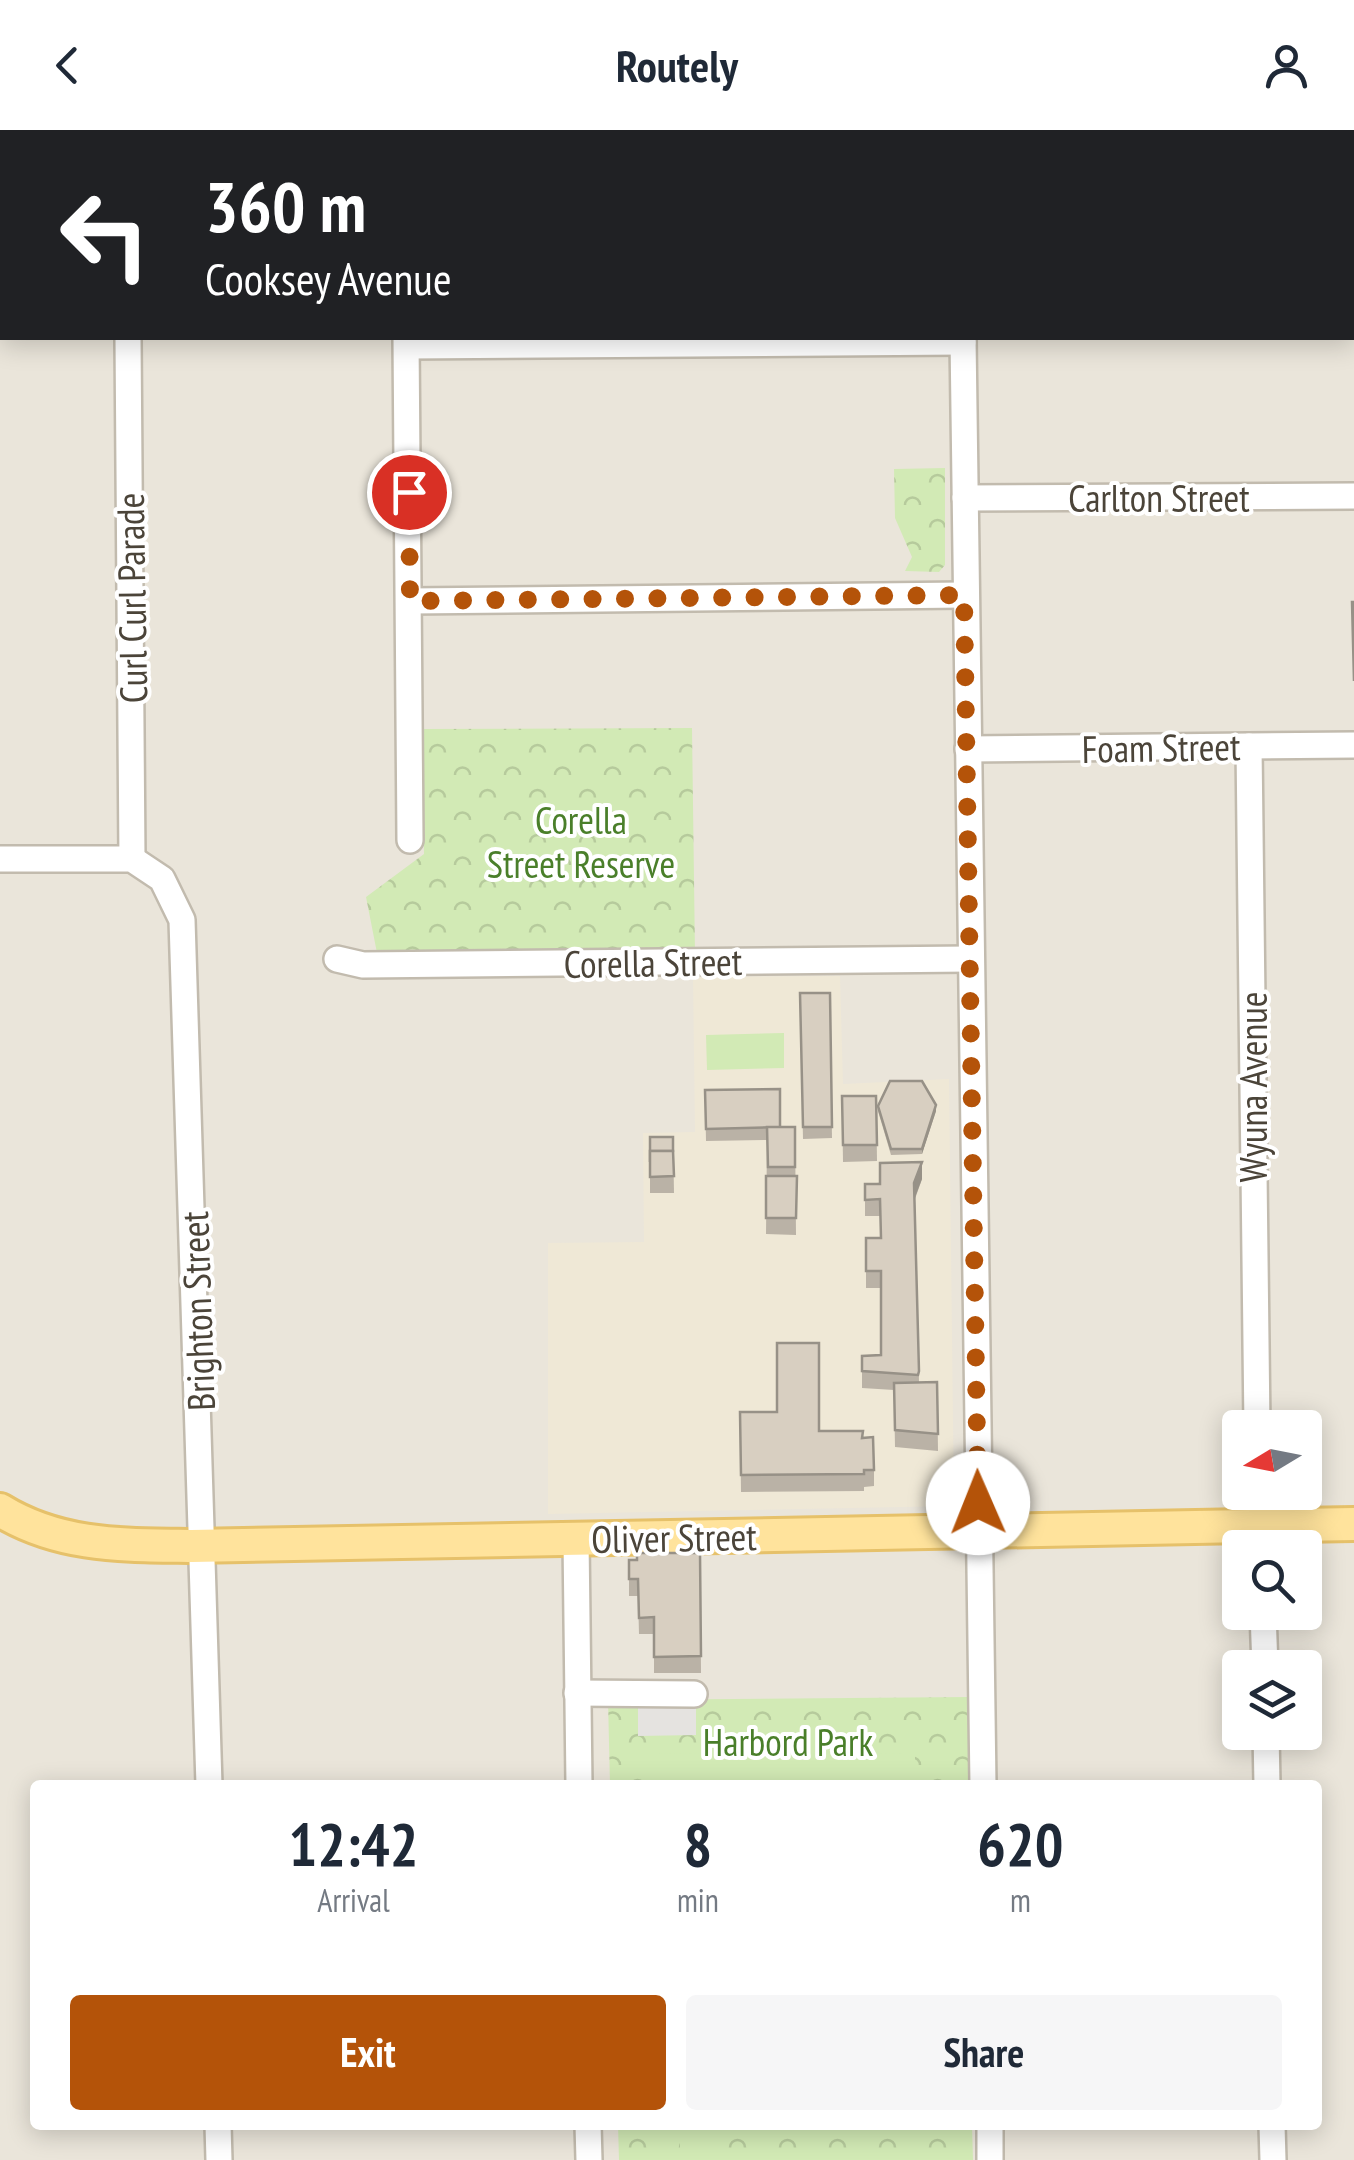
<!DOCTYPE html>
<html lang="en">
<head>
<meta charset="utf-8">
<style>
  body { margin:0; font-family:"PT Sans Narrow",sans-serif; background:#f6f6f7; color:#1f2937; height:100vh; display:flex; flex-direction:column; font-size:38px; white-space:nowrap }
  * { box-sizing:border-box; margin:0 }
  p { font-size:32px; color:#747a83 }
  .icon { flex:none; width:55px; height:55px; fill:none; stroke:currentColor; stroke-width:2; stroke-linecap:round; stroke-linejoin:round }
  .map { position:relative; flex:1; overflow:hidden }
  .panel { position:absolute; left:30px; top:1650px; width:1292px; height:350px; display:flex; flex-direction:column; background:#fff; border-radius:10px; box-shadow:0 5px 25px #0003 }
  .panel>* { flex:none }
  .top-card { position:absolute; left:0px; top:0px; width:1355px; height:210px; box-shadow:0 5px 25px #0003; background:#202124; color:#fff; overflow:hidden }
  .needle { width:65px; rotate:260deg }
  .fabs { position:absolute; left:1222px; top:1280px; display:grid; gap:20px }
  .fabs a { display:grid; place-items:center; width:100px; height:100px; border-radius:10px; background:#fff; box-shadow:0 5px 25px #0003; font-size:50px }
  .pin { position:absolute; display:grid; place-items:center; width:85px; height:85px; color:#fff; margin:-42px; border:5px solid #fff; border-radius:50%; box-shadow:0 2px 10px #0007 }
  .me { position:absolute; width:110px; margin:-55px; rotate:359deg; stroke-linejoin:round; filter:drop-shadow(0 0 8px #0008) }
  .turn { display:flex; align-items:center; gap:35px; height:210px; padding:0 40px; font-size:45px }
  .turn .icon { width:130px; height:130px; stroke-width:2.5 }
  .turn b { display:block; font-size:70px; line-height:85px }
  .eta { display:flex; justify-content:space-evenly; align-items:center; height:170px; text-align:center }
  .eta b { font-size:60px; font-weight:700; line-height:70px }
  .button { display:flex; gap:20px; margin-top:auto; padding:20px 40px }
  .button a { flex:1; height:115px; border-radius:10px; background:#b45309; color:#fff; font-size:40px; font-weight:700; line-height:115px; text-align:center }
  .button a+a { background:#f6f6f7; color:#1f2937 }
  header { display:flex; justify-content:space-between; align-items:center; height:130px; padding:0 40px; background:#fff; font-size:45px; font-weight:700 }
  .map>svg:first-child { display:block }
  .residential { fill:#eae5da; fill-rule:evenodd }
  .education { fill:#efe8d6 }
  .forest { fill:url(#forest-crowns) }
  .pitch { fill:#d2eab5 }
  .parking { fill:#e5e3e0 }
  .lines { fill:none; stroke-linecap:round; stroke-linejoin:round }
  .minor-casing { stroke:#c2bbae; stroke-width:30 }
  .major-casing { stroke:#e6c16a; stroke-width:38 }
  .minor { stroke:#fff; stroke-width:25 }
  .major { stroke:#ffe39c; stroke-width:32 }
  .wall { fill:#bab2a6 }
  .shaded-wall { fill:#979187 }
  .building { fill:#d8cfc1; stroke:#979187; stroke-width:2.5 }
  .route { stroke:#b45309; stroke-width:18; stroke-dasharray:0 32.4 }
  .labels { text-anchor:middle; dominant-baseline:central; stroke-width:8; stroke-linejoin:round; paint-order:stroke }
  .street-label { font-size:38px; fill:#4b4439; stroke:#fff }
  .park-label { font-size:38px; fill:#4a7f2a; stroke:#fff }
</style>
</head>
<body>
<header><svg class="icon" aria-label="back" viewBox="0 0 24 24"><path d="M15 5l-7 7 7 7"/></svg>Routely<svg class="icon" aria-label="person" viewBox="0 0 24 24"><circle cx="12" cy="8" r="4"/><path d="M4 21q1-7 8-7t8 7"/></svg></header>
<div class="map">
<svg width="1354" height="2030" viewBox="0 0 1354 2030">
  <defs>
    <pattern id="forest-crowns" width="20" height="18" patternUnits="userSpaceOnUse" patternTransform="scale(2.5)"><rect width="20" height="18" fill="#d2eab5"/><path d="M2 6a3 3 0 1 1 6 0M12 15a3 3 0 1 1 6 0" fill="none" stroke="#b6ca9c"/></pattern>
  </defs>
  <rect width="100%" height="100%" fill="#f6f3ec"/>
  <path class="residential" d="M0 0 789 2H2V208H1352V2L977 0H1354V2030H0ZM1240 1298H1305V1362H1240ZM1240 1418H1305V1482H1240ZM1240 1538H1305V1602H1240ZM35 1655H1318V1995H35Z"/>
  <path class="education" d="M840 846 843 954 949 949 954 1376 548 1384V1113L644 1112 643 1003 695 1002 693 847Z"/>
  <g class="forest">
    <path d="M945 338V435L939 442 905 441 912 427 895 388 894 339Z"/>
    <path d="M692 598 695 824 377 823 366 767 424 724 422 599Z"/>
    <path d="M968 1567 969 1655H610L608 1570Z"/>
    <path d="M618 1995H972L973 2030H619Z"/>
  </g>
  <g class="pitch">
    <path d="M784 903V938L707 940 706 905Z"/>
    <path d="M915 1623V1655H651V1624Z"/>
    <rect x="680" y="1995" width="32" height="35"/>
  </g>
  <path class="parking" d="M638 1557H696V1605L638 1606Z"/>
  <g class="lines">
    <defs>
      <g id="minor">
        <path d="M125 0V2"/>
        <path d="M287 0V2"/>
        <path d="M796 0V2"/>
        <path d="M1352 115H1354"/>
        <path d="M128 208 132 729"/>
        <path d="M406 208 410 710"/>
        <path d="M963 208 983 1655"/>
        <path d="M408 216 963 212"/>
        <path d="M965 368 1354 366"/>
        <path d="M410 471 964 465"/>
        <path d="M1249 616 1257 1298"/>
        <path d="M968 619 1354 615"/>
        <path d="M0 729H132L162 749 182 790 209 1655"/>
        <path d="M337 829 363 835 970 829"/>
        <path d="M1259 1362 1260 1418"/>
        <path d="M576 1409 579 1655"/>
        <path d="M1263 1482 1265 1538"/>
        <path d="M577 1563 694 1564"/>
        <path d="M1266 1602 1267 1655"/>
        <path d="M218 1995 219 2030"/>
        <path d="M588 1995 589 2030"/>
        <path d="M990 1995V2030"/>
        <path d="M1272 1995 1273 2030"/>
      </g>
      <path id="major" d="M0 1380C60 1417 124 1415 192 1416L1354 1394"/>
    </defs>
    <use href="#minor" class="minor-casing"/>
    <use href="#major" class="major-casing"/>
    <use href="#minor" class="minor"/>
    <use href="#major" class="major"/>
  </g>
  <g class="wall">
    <rect x="862" y="0" width="18" height="2"/>
    <path d="M800 863H830L832 1008 803 1009Z"/>
    <path d="M705 960 780 997H795L796 1105 766 1104 767 1010 706 1011Z"/>
    <path d="M842 966H876L877 1031 843 1032Z"/>
    <path d="M878 976 936 981 922 1024 891 1025 878 981Z"/>
    <path d="M650 1007H673L674 1063H650Z"/>
    <path d="M922 1049 915 1069 919 1252H937L938 1321 895 1317 894 1260 862 1258V1226L881 1225V1158H866V1125L880 1108V1086H865V1054Z"/>
    <path d="M740 1282 819 1301 863 1308 874 1340V1356L864 1357V1361L741 1362Z"/>
    <path d="M700 1423 701 1543H654V1504H639L638 1466H629V1430Z"/>
  </g>
  <g class="shaded-wall">
    <path d="M936 975V981L922 1024V1019Z"/>
    <path d="M922 1032V1049L914 1070V1053Z"/>
  </g>
  <g class="building">
    <path d="M1352 472H1354V551Z"/>
    <path d="M800 863H830L832 997H803Z"/>
    <path d="M890 951H922L936 975 922 1019H891L878 976Z"/>
    <path d="M780 959V997L706 999 705 960Z"/>
    <path d="M842 966H876L877 1015H843Z"/>
    <path d="M767 997H795V1037H768Z"/>
    <path d="M650 1007H673V1021H650V1032Z"/>
    <path d="M650 1021H673L674 1046 650 1047Z"/>
    <path d="M922 1032 914 1053 919 1241 918 1245 862 1241V1226L881 1225V1141H866V1108H881L880 1069 865 1070V1054H880V1033Z"/>
    <path d="M766 1046H797L796 1088H766Z"/>
    <path d="M777 1213H819V1301H863L862 1308 873 1307 874 1340H864V1344L741 1345 740 1282H777Z"/>
    <path d="M937 1252 938 1304 895 1300 894 1253Z"/>
    <path d="M637 1423H700L701 1526 654 1527V1487L639 1488 638 1449H629V1430H637Z"/>
  </g>
  <g class="lines">
    <path class="route" d="M409 362 410 471 964 465 978 1373"/>
  </g>
  <g class="labels">
    <g class="street-label">
      <text x="1159" y="367">Carlton Street</text>
      <text transform="translate(131 468) rotate(-91)">Curl Curl Parade</text>
      <text transform="translate(1161 617) rotate(-1)">Foam Street</text>
      <text transform="translate(653 832) rotate(-1)">Corella Street</text>
      <text transform="translate(1252 957) rotate(-90)">Wyuna Avenue</text>
      <text transform="translate(197 1181) rotate(-92)">Brighton Street</text>
      <text transform="translate(674 1407) rotate(-1)">Oliver Street</text>
    </g>
    <g class="park-label">
      <text x="581" y="689">Corella<tspan x="581" dy="44">Street Reserve</tspan></text>
      <text x="788" y="1611">Harbord Park</text>
    </g>
  </g>
</svg>
<div class="fabs">
<a><svg class="needle" viewBox="-14 -14 28 28"><path d="M0-13l5 13h-10z" fill="#e53935"/><path d="M0 13l5-13h-10z" fill="#747a83"/></svg></a>
<a><svg class="icon" aria-label="search" viewBox="0 0 24 24"><circle cx="10" cy="10" r="6"/><path d="M15 15l6 6"/></svg></a>
<a><svg class="icon" aria-label="layers" viewBox="0 0 24 24"><path d="M12 4l9 5-9 5-9-5zM3 14l9 5 9-5"/></svg></a>
</div>
<div class="pin" style="left:409px;top:362px;background:#d93025"><svg class="icon" aria-label="arrive" viewBox="0 0 24 24"><path d="M6 21V4h12l-3 4 3 4H6"/></svg></div>
<svg class="me" style="left:978px;top:1373px" viewBox="-20 -20 40 40"><circle r="19" fill="#fff"/><path d="M0-13L10 11 0 6-10 11z" fill="#b45309"/></svg>
<div class="top-card">
<div class="turn"><svg class="icon" aria-label="left" viewBox="0 0 24 24"><path d="M17 20v-9H6M10 6l-5 5 5 5"/></svg><div><b>360 m</b>Cooksey Avenue</div></div>
</div>
<section class="panel">
<div class="eta">
<div><b>12:42</b><p>Arrival</p></div>
<div><b>8</b><p>min</p></div>
<div><b>620</b><p>m</p></div>
</div>
<div class="button"><a>Exit</a><a>Share</a></div>
</section>
</div>
</body>
</html>
